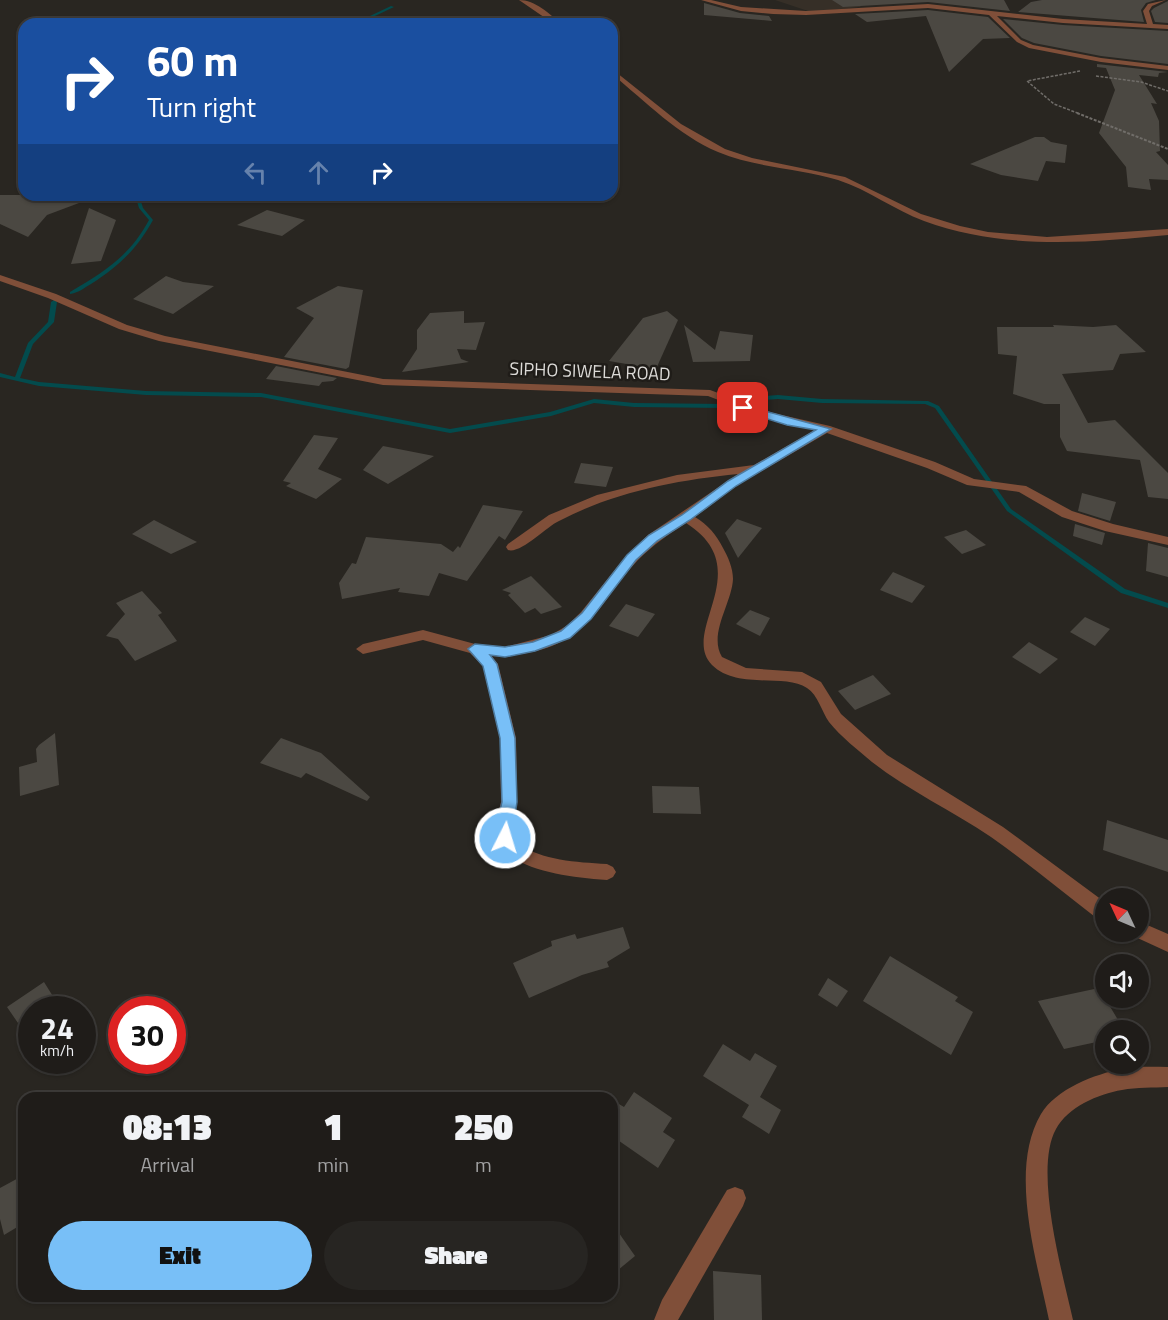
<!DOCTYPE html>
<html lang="en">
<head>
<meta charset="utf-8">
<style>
  body { margin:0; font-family:"Titillium Web",sans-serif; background:#272522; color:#f1f3f6; height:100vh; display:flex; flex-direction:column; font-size:22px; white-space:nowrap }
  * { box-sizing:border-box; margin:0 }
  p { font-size:20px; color:#a1a1a2 }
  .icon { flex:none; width:33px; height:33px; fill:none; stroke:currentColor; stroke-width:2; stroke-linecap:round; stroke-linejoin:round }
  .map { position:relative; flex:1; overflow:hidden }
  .panel { position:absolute; left:18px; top:1092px; width:600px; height:210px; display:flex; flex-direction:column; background:#1f1c19; border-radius:18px; box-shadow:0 2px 4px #0004,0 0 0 2px #3c3a38 }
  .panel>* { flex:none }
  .top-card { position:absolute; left:18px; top:18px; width:600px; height:183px; border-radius:18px; box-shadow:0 2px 4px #0004,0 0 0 2px #3c3a38; background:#1a4fa0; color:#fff; overflow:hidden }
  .needle { width:39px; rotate:314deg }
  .controls { position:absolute; left:1095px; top:888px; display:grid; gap:12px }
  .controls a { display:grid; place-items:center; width:54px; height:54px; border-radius:50%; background:#1f1c19; box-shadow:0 2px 4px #0004,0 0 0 2px #3c3a38; font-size:30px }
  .speed { position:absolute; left:18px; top:996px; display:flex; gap:12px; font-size:30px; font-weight:700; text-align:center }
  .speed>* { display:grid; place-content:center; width:78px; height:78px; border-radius:50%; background:#1f1c19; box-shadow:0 2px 4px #0004,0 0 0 2px #3c3a38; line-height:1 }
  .speed small { font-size:15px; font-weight:400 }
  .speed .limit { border:9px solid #d22; background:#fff; color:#111 }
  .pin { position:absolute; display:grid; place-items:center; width:51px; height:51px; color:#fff; margin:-26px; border-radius:12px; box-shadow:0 3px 9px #0006 }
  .me { position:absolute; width:66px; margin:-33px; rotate:5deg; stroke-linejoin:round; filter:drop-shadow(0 0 4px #0008) }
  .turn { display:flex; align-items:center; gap:21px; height:126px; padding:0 30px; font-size:27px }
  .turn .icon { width:78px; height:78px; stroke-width:2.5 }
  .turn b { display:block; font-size:42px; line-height:51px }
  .lanes { display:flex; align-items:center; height:57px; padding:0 30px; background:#0003; justify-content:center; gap:30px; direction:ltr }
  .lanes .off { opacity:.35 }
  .eta { display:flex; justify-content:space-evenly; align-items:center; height:102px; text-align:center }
  .eta b { font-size:36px; font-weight:800; line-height:42px }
  .action { display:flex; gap:12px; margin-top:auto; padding:12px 30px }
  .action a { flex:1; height:69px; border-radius:36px; background:#78bff7; color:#111; font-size:24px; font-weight:800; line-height:69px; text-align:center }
  .action a+a { background:#272522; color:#f1f3f6 }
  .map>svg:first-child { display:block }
  .built { fill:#362f27 }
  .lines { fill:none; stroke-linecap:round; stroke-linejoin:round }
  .stream { fill:#034b4d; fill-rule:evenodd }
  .building { fill:#4b4842 }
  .path-far1 { stroke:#706d69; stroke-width:1.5; stroke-dasharray:3 1.5; stroke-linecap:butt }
  .path { stroke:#706d69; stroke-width:2; stroke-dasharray:3 1.5; stroke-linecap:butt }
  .minor { fill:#804f39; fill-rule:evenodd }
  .tertiary { fill:#804f39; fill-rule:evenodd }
  .route { fill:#78bff7; stroke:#4e7ca1; stroke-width:1.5 }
  .labels { text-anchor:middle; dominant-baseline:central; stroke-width:5; stroke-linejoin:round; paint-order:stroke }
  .far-street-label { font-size:18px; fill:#dcdad7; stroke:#1f1c18 }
</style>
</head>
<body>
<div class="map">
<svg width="1168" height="1320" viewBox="0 0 1168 1320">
  <rect width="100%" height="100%" fill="#292621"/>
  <path class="built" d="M775 0H866L860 7 811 12Z"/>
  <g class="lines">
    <g class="stream">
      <path d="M391 6 394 7 358 24H353Z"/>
      <path d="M135 195H139L143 208 153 220C137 249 119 266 91 284 84 288 78 293 70 294V292C105 271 129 257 149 220L139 208Z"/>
      <path d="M54 300 57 302 54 322 33 344 20 378 39 382 146 391 261 393 450 429 550 412 594 399 634 403 725 404 740 398 778 395 822 399 928 401 939 406 1011 509 1125 589 1168 603V608L1121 593 1007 511 935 408 925 404 822 403 778 399 741 402 726 408 634 407 594 403 551 416 450 433 261 397 146 395 39 386 0 377V373L15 377 28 343 48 322 51 302Z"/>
    </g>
  </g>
  <g class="building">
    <path d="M832 0H1004L1010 11 928 2 843 7Z"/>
    <path d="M1042 0H1156L1146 3 1141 10 1144 22 1018 12 1031 2Z"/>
    <path d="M1168 1V23L1155 22 1151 11 1154 8Z"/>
    <path d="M704 3 740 13 769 16 772 21 704 15Z"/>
    <path d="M928 10 988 17 1010 38 983 39 949 72 926 16 867 22 855 14Z"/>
    <path d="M1003 19 1063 25 1168 31V64L1101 56 1034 43 1022 38Z"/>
    <path d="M1097 64 1168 72 1159 73 1158 77 1139 75 1157 104 1151 103 1159 121 1160 151 1156 152 1168 165V180L1149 179 1151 190 1128 187 1126 167 1099 133 1115 90 1106 68 1097 67Z"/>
    <path d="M1035 137H1044L1051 142 1067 145 1065 163 1046 161 1038 181 1001 175 970 164Z"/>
    <path d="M0 195H95V197L47 215 28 237 0 224Z"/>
    <path d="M89 208 116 220 101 261 71 264Z"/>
    <path d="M267 210 305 220 282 236 237 225Z"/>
    <path d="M166 276 183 282 214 286 173 314 133 299Z"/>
    <path d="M338 286 363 290 349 367 346 369 284 357 314 318 296 308Z"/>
    <path d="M464 311V323L485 322 476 350 457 349 461 359 469 362 402 372 417 349V330L430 313Z"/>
    <path d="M667 311 678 320 656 369 609 361 643 318Z"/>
    <path d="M684 325 715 350 720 331 753 335 750 361 693 362Z"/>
    <path d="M1053 325 1093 327 1116 325 1146 352 1120 354 1113 370 1062 374 1088 423 1115 420 1168 473V499L1148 497 1140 460 1067 451 1060 437V404H1044L1013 394 1017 356 998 354 997 327H1054Z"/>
    <path d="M276 366 337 378 333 381 322 382 319 386 266 379Z"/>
    <path d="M314 435 338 438 318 469 342 479 316 499 286 486 291 483 283 481Z"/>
    <path d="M383 446 434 456 388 484 363 470Z"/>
    <path d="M581 463 613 467 606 487 574 483Z"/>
    <path d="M1082 493 1116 502 1110 521 1078 511Z"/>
    <path d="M483 505 523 511 505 540 499 536 467 581 439 573 429 596 398 592 400 588 342 599 339 583 352 563 356 564 366 537 441 544 453 552 458 546 460 548Z"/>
    <path d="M737 519 762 528 738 558 725 533Z"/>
    <path d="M154 520 197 542 171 554 132 534Z"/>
    <path d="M1075 524 1105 533 1102 545 1073 536Z"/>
    <path d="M966 530 986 545 962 554 944 537Z"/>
    <path d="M1148 543 1168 548V577L1146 571Z"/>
    <path d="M893 572 925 586 912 603 880 590Z"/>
    <path d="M531 576 562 607 541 614 535 608 525 613 508 595 511 593 502 590Z"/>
    <path d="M142 591 162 613 158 615 177 641 135 661 118 639 106 636 125 614 116 603Z"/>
    <path d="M626 604 655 614 638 637 609 626Z"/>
    <path d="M750 610 770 618 760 636 736 624Z"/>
    <path d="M1085 617 1110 629 1095 646 1070 632Z"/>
    <path d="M1029 642 1058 659 1040 674 1012 657Z"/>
    <path d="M873 675 891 694 855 710 838 691Z"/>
    <path d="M55 733 59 785 20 796 19 767 37 762 36 749 39 745Z"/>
    <path d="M281 738 321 753 370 797 367 801 306 773 301 778 260 763Z"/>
    <path d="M652 786 699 787 701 814 653 813Z"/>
    <path d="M1107 820 1168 840V872L1103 850Z"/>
    <path d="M623 927 630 948 607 962 609 967 582 975 529 998 513 963 552 946 551 941 575 934 577 939Z"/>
    <path d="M890 956 958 997 955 1001 973 1012 951 1055 863 1001Z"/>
    <path d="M828 978 848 991 837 1007 818 995Z"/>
    <path d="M44 982 54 998 37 1010H32V1014L18 1023 7 1007Z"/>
    <path d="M1099 988 1124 1030H1106V1040L1064 1049 1038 1001Z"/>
    <path d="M723 1044 750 1061 755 1053 777 1066 760 1097 781 1110 769 1134 742 1117 749 1105 703 1076Z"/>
    <path d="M634 1092 672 1118 663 1132 675 1140 658 1168 612 1136V1100L624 1107Z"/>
    <path d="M24 1175V1223L4 1235 0 1219V1188Z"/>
    <path d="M612 1223 635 1256 612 1275Z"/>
    <path d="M713 1271 761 1275 762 1320H714Z"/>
  </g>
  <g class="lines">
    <g class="path-far1">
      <path d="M1080 71 1027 81 1054 104 1080 114"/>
      <path d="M1096 76 1141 82 1168 91"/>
    </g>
    <path class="path" d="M1077 113 1168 149"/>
    <g class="minor">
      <path d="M701 0H711L741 7 806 11 928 4 1063 19 1147 24 1143 11 1148 4 1166 0 1152 6 1149 11 1153 24 1168 25V29L1063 23 997 16 1021 40 1033 45 1101 58 1168 66V70L1101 62 1029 48 1017 42 989 15 928 8 806 15 773 14 741 11Z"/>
      <path d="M0 275 56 294 127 325 165 336 383 379 710 390 773 413 830 426 935 462 974 479 1026 486 1072 511 1113 524 1168 537V545L1105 531 1062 517 1019 492 967 485 927 468 827 433 736 486 695 517C708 525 716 534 723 548 728 557 733 568 733 579 732 603 708 634 722 657L746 668 802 672 821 682 841 714 887 755 1003 827 1106 903V922L1099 920C1063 892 1028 863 991 837 953 811 909 791 872 762 858 750 841 737 829 722 822 712 818 695 807 688 784 673 737 690 712 665 679 631 759 569 686 523 669 534 653 545 638 560 601 599 592 639 532 652 518 655 506 657 491 656L498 664 516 738 517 802 513 826 516 843C544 861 575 862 607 864L613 867 616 872 613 877 607 880C569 877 534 873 502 852L495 826 501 802 500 738 483 666 470 653 423 640 363 654 356 649 363 644 423 630 475 644 505 647 551 635 568 625 581 612 627 555 648 535 738 474C677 480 614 492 559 521 546 527 521 554 508 550L506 547 508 544 549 515 597 495 677 475 754 465 815 430 765 418 708 396 383 385 159 341 119 329 48 298 0 281Z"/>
      <path d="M1138 921 1168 934V952L1131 935 1130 932H1138Z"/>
      <path d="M1168 1067V1087C1153 1088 1137 1087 1122 1090 1098 1094 1068 1107 1056 1129 1033 1170 1063 1275 1073 1320H1049C1037 1261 1008 1170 1041 1114 1056 1089 1095 1074 1122 1069 1137 1066 1153 1067 1168 1067Z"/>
      <path d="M735 1187 743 1190 746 1198 743 1206 678 1320H654L662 1300 727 1190Z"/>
    </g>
    <g class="tertiary">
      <path d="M519 0C535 0 550 14 561 24H554Z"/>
      <path d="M612 69 681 124 725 149 752 158 845 177 921 214 960 226 988 232 1047 237 1168 229V235C1087 243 1003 250 924 221 894 210 869 190 838 180 799 168 756 168 718 152 678 135 646 102 612 74Z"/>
    </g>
  </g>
  <path class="route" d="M743 405 831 429 736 486 690 520 657 541 636 560 591 619 570 638 535 651 505 657 490 655 497 664 515 738 517 802 511 843 505 845 500 843 496 826 502 802 500 738 483 666 468 649 475 644 505 647 533 642 561 631 582 613 627 555 649 535 682 515 728 481 816 430 787 425 739 410 737 408Z"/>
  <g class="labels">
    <g class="far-street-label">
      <text transform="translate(590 371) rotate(2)">SIPHO SIWELA ROAD</text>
    </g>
  </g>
</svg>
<div class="controls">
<a><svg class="needle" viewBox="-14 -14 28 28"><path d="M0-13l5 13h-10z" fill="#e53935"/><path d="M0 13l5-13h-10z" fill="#a1a1a2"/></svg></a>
<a><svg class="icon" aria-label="sound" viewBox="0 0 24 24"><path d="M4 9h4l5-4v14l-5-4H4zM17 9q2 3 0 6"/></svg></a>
<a><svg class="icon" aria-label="search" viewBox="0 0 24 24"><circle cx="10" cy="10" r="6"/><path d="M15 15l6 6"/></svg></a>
</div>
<div class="speed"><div>24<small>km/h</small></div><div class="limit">30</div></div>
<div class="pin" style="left:743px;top:408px;background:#d93025"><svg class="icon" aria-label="arrive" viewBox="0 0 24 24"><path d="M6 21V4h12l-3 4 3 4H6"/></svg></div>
<svg class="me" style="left:505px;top:838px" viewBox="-20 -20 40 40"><circle r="17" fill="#78bff7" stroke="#fff" stroke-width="3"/><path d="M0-11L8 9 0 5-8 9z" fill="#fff"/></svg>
<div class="top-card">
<div class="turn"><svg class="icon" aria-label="right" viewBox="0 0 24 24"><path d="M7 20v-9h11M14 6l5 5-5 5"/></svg><div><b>60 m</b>Turn right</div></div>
<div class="lanes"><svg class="icon off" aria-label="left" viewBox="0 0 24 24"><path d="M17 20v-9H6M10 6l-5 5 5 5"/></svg><svg class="icon off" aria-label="ahead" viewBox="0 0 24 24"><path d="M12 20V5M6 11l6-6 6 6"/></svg><svg class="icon" aria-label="right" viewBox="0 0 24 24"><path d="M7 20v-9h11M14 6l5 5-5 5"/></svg></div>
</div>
<section class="panel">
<div class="eta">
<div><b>08:13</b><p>Arrival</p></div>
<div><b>1</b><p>min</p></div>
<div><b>250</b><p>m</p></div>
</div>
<div class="action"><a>Exit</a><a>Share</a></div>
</section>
</div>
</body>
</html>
